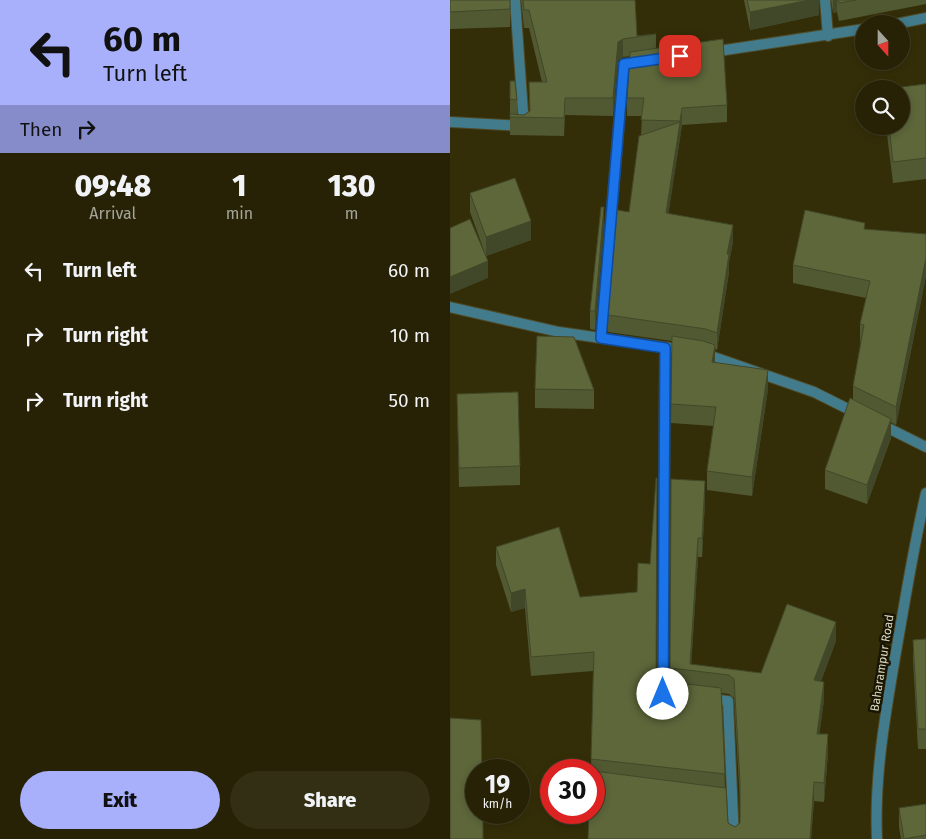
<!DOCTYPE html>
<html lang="en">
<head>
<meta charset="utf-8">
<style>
  body { margin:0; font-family:"Fira Sans",sans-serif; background:#332f14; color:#f1f3f6; height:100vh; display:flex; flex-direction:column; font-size:19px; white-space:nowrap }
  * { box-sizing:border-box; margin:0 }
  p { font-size:16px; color:#a4a49b }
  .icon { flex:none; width:28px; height:28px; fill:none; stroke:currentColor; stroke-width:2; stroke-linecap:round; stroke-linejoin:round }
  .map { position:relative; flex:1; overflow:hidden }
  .sheet { display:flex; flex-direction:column; background:#272206; width:450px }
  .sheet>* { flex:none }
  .hud { background:#a8b0fc; color:#111; overflow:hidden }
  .needle { width:32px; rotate:159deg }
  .controls { position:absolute; left:405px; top:15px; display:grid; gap:10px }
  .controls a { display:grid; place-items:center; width:55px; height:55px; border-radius:50%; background:#272206; box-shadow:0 2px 8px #0003,0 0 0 1px #433f28; font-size:25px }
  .speed { position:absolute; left:15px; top:759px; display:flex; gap:10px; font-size:25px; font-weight:700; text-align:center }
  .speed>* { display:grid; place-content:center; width:65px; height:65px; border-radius:50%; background:#272206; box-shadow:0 2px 8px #0003,0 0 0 1px #433f28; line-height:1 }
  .speed small { font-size:12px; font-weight:400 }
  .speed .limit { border:8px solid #d22; background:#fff; color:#111 }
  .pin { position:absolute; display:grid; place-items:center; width:42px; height:42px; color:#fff; margin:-21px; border-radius:10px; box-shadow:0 2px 8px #0006 }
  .me { position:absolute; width:55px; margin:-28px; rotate:0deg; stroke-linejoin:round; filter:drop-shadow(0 0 4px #0008) }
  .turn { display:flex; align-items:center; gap:18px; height:105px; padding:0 20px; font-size:22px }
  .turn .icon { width:65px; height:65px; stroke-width:2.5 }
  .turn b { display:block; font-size:35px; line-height:42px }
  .then { display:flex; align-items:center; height:48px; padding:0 20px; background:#0003; gap:10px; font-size:19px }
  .eta { display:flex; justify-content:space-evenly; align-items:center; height:85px; text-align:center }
  .eta b { font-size:30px; font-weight:800; line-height:35px }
  .action { display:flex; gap:10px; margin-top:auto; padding:10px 20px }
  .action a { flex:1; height:58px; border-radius:30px; background:#a8b0fc; color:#111; font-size:20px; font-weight:800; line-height:58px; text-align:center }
  .action a+a { background:#332f14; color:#f1f3f6 }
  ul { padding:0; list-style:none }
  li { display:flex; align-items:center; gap:15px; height:65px; padding:0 20px }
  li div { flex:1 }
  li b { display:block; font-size:19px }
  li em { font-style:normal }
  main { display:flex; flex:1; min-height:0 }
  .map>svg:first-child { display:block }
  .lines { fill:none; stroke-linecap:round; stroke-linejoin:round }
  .minor-casing { stroke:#4f4925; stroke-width:12 }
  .minor { stroke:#427b8c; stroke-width:10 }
  .wall { fill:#505932; fill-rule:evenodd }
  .shaded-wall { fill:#414829 }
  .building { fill:#5d673a; stroke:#414829 }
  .route-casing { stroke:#114b97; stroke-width:12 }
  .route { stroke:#1a73e8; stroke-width:9 }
  .labels { text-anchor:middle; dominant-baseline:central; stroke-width:5; stroke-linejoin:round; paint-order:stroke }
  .street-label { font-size:12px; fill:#dcd8bf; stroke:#191604 }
</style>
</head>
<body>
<main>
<section class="sheet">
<div class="hud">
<div class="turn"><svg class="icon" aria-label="left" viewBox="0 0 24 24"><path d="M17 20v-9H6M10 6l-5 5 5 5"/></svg><div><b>60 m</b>Turn left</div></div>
<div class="then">Then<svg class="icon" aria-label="right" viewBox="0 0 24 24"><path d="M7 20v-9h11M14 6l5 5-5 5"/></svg></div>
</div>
<div class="eta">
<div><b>09:48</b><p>Arrival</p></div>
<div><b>1</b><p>min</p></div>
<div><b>130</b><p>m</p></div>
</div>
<ul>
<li><svg class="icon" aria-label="left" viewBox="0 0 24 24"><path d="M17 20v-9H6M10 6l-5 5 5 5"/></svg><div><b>Turn left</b></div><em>60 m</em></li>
<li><svg class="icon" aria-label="right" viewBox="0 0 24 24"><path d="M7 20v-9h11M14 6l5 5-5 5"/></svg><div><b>Turn right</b></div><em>10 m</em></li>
<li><svg class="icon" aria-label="right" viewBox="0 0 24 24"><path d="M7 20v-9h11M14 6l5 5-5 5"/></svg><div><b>Turn right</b></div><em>50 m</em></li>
</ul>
<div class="action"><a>Exit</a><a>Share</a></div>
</section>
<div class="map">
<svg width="476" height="839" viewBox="0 0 476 839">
  <rect width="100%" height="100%" fill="#342e08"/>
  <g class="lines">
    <defs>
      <g id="minor">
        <path d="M375 0 378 36"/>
        <path d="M446 24 476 18"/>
        <path d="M262 52 414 29"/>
        <path d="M0 122 74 126 65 0"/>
        <path d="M0 307 109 332 220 348"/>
        <path d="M151 338 174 64 193 61"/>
        <path d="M252 353 364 392 408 414"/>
        <path d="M430 424 476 447"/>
        <path d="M213 694 215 348"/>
        <path d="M260 699 278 701 284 839"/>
        <path d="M427 839C424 775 436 710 447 646 456 595 464 544 476 493"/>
      </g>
    </defs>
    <use href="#minor" class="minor-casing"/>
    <use href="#minor" class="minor"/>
  </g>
  <g class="wall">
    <path d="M0 0 60 9V27L0 29Z"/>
    <path d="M71 0H185L187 36 206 34V48L277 105V122L232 125 218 214 283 242 279 262V272L267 350 265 349V362L318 389 302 496 257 490V471L264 426 221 423 222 341 158 332V315L179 212 191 135 192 116H177V98L180 56 173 57 168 60 163 116 115 115 114 136 60 135V81L67 100V115H74L80 111 79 82H92L79 28H74Z"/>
    <path d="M294 0H369V15L300 30Z"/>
    <path d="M381 0H476V4L389 21 387 12 383 13Z"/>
    <path d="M476 84V179L443 183 436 126H451Z"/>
    <path d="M20 193 81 240 36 256 20 212Z"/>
    <path d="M154 226 145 330 140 329V311Z"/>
    <path d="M415 229 476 276 446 425 441 422V438L417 504 375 489V470L403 400V386L411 342H410V324L416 298 343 283V265Z"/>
    <path d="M85 389 144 390V409L85 408Z"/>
    <path d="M7 394 70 466V485L9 487Z"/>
    <path d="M221 479 255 500 252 557H248L241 664 311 673 386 641 371 681 374 700 369 734 378 753 374 802 364 801 361 839H138L144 812V770H141L143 671 81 676 75 608 61 612 46 565V547L130 597 206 675 209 679 212 681 220 682ZM272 693 279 694 284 698 290 801V823L285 827 278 823 275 788Z"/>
    <path d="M476 639V749H468L463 660V640Z"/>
    <path d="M476 804V839H451L449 827V808Z"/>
  </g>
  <g class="shaded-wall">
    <path d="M359 0H369V15L300 30V12Z"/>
    <path d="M383 0H387V12L383 13Z"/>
    <path d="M173 39V57L168 60 163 116V98L168 42Z"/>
    <path d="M232 108V125L230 138V121Z"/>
    <path d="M230 122V139L216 230V213Z"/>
    <path d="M154 207V226L145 330V311Z"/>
    <path d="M81 221V240L36 256V237Z"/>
    <path d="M283 225V242L279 262V272L267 350V333L277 254Z"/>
    <path d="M476 256V276L446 425V407Z"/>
    <path d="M38 261V278L0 294V277Z"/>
    <path d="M265 345V364L262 362Z"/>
    <path d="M318 370V389L302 496V477Z"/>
    <path d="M441 419V438L417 504V485Z"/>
    <path d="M255 481V500L252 557V538Z"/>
    <path d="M248 538V557L241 671H240Z"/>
    <path d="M75 589V608L61 612V593Z"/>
    <path d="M386 622V641L364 699V680Z"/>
    <path d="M374 682V700L367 753V734Z"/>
    <path d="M378 734V753L374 802V783Z"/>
    <path d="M364 782V801L361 839H360Z"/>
  </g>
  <g class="building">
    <path d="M0 0H60V9L0 12Z"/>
    <path d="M73 0H185L187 36 206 34 173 39 168 42 163 98H115L114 118 60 117V114L74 115 80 111 79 82H97L79 10H74Z"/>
    <path d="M297 0H359L300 12Z"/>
    <path d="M388 0H406L389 3Z"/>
    <path d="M273 39 277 105 232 108 230 121 191 120 194 98H177L180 52Z"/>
    <path d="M60 81H65L67 100 60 99Z"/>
    <path d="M476 84V158L443 162 439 126H451V89H435Z"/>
    <path d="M230 122 216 213 283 225 277 254H279L267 333 256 329 158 315 167 210 179 212 189 136Z"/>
    <path d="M65 178 81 221 36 237 20 193Z"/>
    <path d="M151 207H154L145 311H140Z"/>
    <path d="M355 210 415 223 414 229 476 234V258L446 407 403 386 414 325 410 324 420 281 343 265Z"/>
    <path d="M20 219 38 261 0 277V228Z"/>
    <path d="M87 336 124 337 144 390 85 389Z"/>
    <path d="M222 336 253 341 265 345 262 362 318 370 302 477 257 471 266 407 221 404Z"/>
    <path d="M68 392 70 466 9 468 7 394Z"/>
    <path d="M400 398 441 419 417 485 375 470Z"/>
    <path d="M206 478H207L206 675 209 679 212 681 271 688 275 774 141 759 144 652 81 657 75 589 61 593 46 547 109 527 130 597 187 592 188 563 200 564Z"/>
    <path d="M221 479 255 481 252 538H248L240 664 311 673 337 604 386 622 364 680 374 682 367 734H378L374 783 364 782 360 839H138L139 812H144V771L276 788 278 823 285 827 290 823V782L284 679 279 675 220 668Z"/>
    <path d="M476 639V729H468L463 640Z"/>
    <path d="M0 718 31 720 32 770H26V812H33V839H0Z"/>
    <path d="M476 804V835L454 839 449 808Z"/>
  </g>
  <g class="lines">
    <defs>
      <path id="route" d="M213 694 215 348 151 338 174 64 230 56"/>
    </defs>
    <use href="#route" class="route-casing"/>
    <use href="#route" class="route"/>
  </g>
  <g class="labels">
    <g class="street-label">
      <text transform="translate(432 663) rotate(-81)">Baharampur Road</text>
    </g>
  </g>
</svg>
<div class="controls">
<a><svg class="needle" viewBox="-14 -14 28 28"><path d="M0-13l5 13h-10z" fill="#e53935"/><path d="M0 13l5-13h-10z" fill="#a4a49b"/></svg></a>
<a><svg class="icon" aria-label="search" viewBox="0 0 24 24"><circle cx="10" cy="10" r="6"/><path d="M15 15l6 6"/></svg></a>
</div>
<div class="speed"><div>19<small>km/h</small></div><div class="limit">30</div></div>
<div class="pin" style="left:230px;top:56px;background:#d93025"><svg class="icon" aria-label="arrive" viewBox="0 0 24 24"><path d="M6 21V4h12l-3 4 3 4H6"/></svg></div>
<svg class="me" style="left:213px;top:694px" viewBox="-20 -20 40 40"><circle r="19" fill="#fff"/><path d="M0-13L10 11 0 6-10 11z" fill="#1a73e8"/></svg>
</div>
</main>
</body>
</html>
